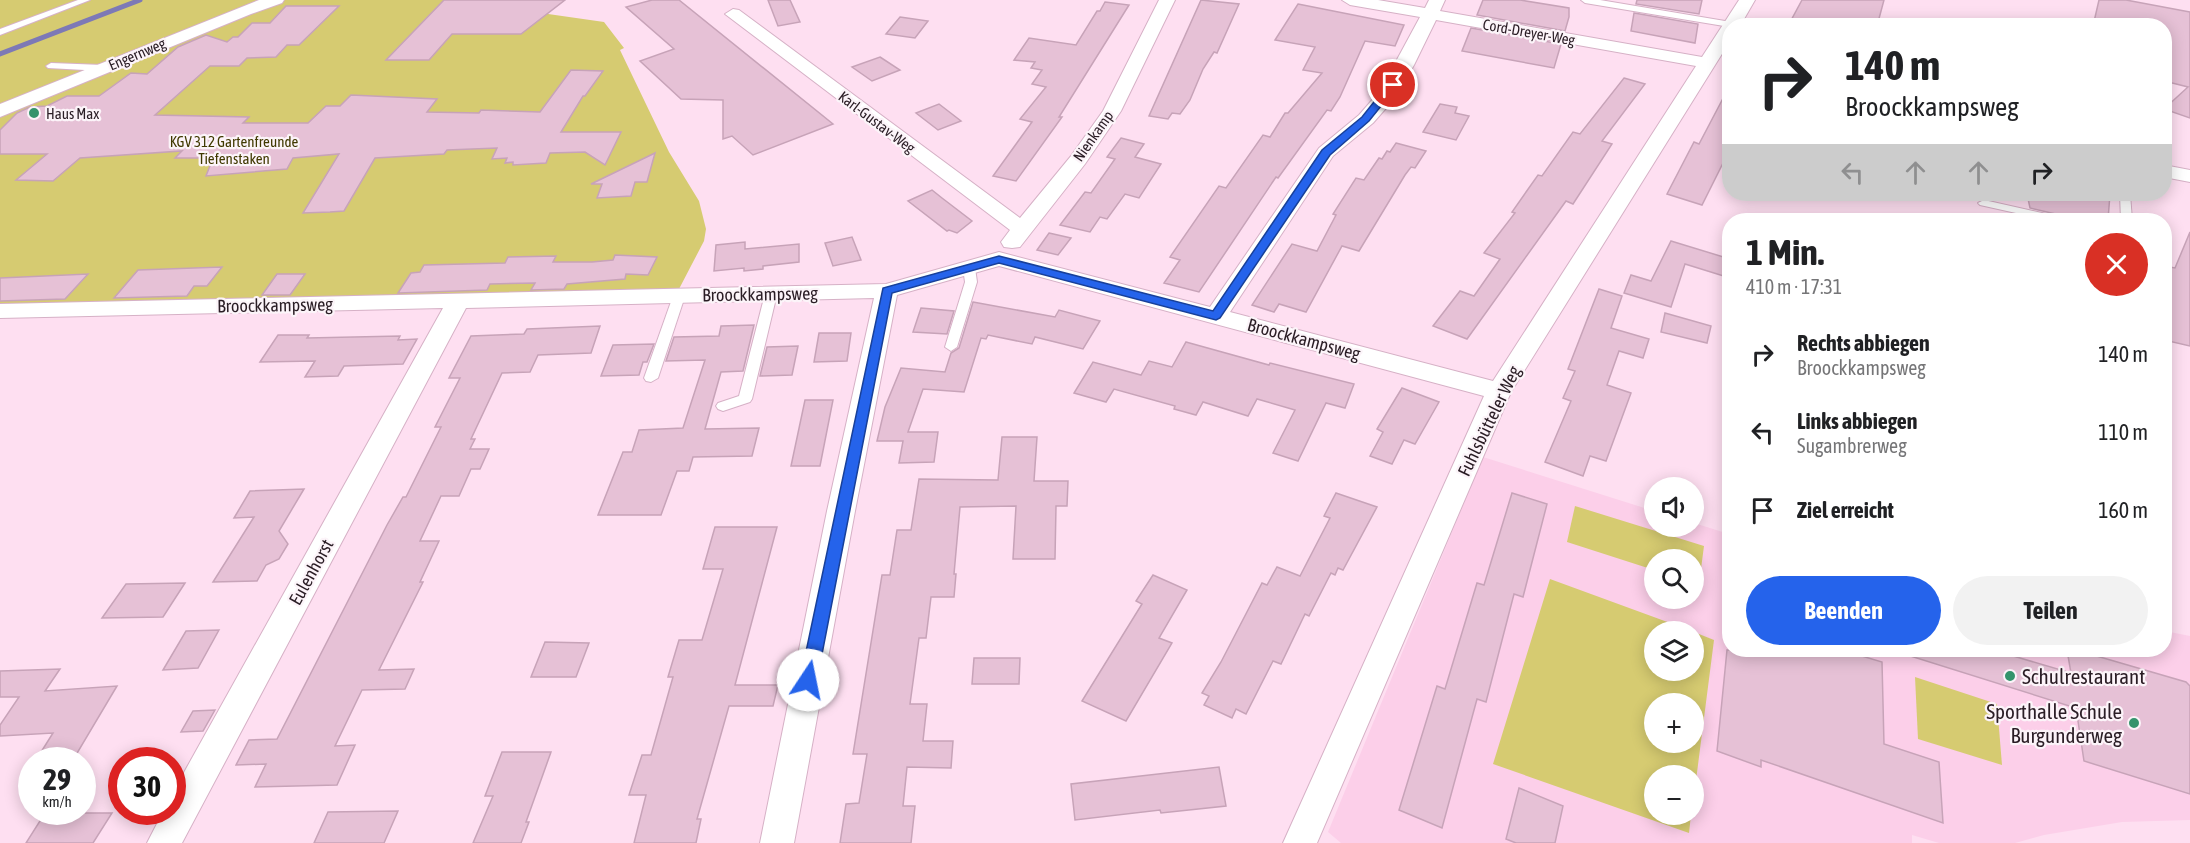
<!DOCTYPE html>
<html lang="de">
<head>
<meta charset="utf-8">
<style>
  body { margin:0; font-family:"Asap Condensed",sans-serif; background:#f2f2f2; color:#202124; height:100vh; display:flex; flex-direction:column; font-size:22px; white-space:nowrap }
  * { box-sizing:border-box; margin:0 }
  p { font-size:20px; color:#757577 }
  .icon { flex:none; width:33px; height:33px; fill:none; stroke:currentColor; stroke-width:2; stroke-linecap:round; stroke-linejoin:round }
  .map { position:relative; flex:1; overflow:hidden }
  .panel { position:absolute; left:1722px; top:213px; width:450px; height:444px; display:flex; flex-direction:column; background:#fff; border-radius:24px; box-shadow:0 3px 15px #0003 }
  .panel>* { flex:none }
  .hud { position:absolute; left:1722px; top:18px; width:450px; height:183px; border-radius:24px; box-shadow:0 3px 15px #0003; background:#fff; color:#202124; overflow:hidden }
  .controls { position:absolute; left:1644px; top:477px; display:grid; gap:12px }
  .controls a { display:grid; place-items:center; width:60px; height:60px; border-radius:50%; background:#fff; box-shadow:0 3px 15px #0003; font-size:30px }
  .speed { position:absolute; left:18px; top:747px; display:flex; gap:12px; font-size:30px; font-weight:700; text-align:center }
  .speed>* { display:grid; place-content:center; width:78px; height:78px; border-radius:50%; background:#fff; box-shadow:0 3px 15px #0003; line-height:1 }
  .speed small { font-size:15px; font-weight:400 }
  .speed .limit { border:9px solid #d22; background:#fff; color:#111 }
  .pin { position:absolute; display:grid; place-items:center; width:51px; height:51px; color:#fff; margin:-26px; border:3px solid #fff; border-radius:50%; box-shadow:0 2px 6px #0007 }
  .me { position:absolute; width:66px; margin:-33px; rotate:11deg; stroke-linejoin:round; filter:drop-shadow(0 0 4px #0008) }
  .turn { display:flex; align-items:center; gap:21px; height:126px; padding:0 24px; font-size:27px }
  .turn .icon { width:78px; height:78px; stroke-width:2.5 }
  .turn b { display:block; font-size:42px; line-height:51px }
  .lanes { display:flex; align-items:center; height:57px; padding:0 24px; background:#0003; justify-content:center; gap:30px; direction:ltr }
  .lanes .off { opacity:.35 }
  .round { display:grid; place-items:center; flex:none; width:63px; height:63px; border-radius:32px; background:#f2f2f2 }
  .headline { display:flex; align-items:center; justify-content:space-between; height:102px; padding:0 24px }
  h1 { font-size:36px; font-weight:700; line-height:45px }
  .button { display:flex; gap:12px; margin-top:auto; padding:12px 24px }
  .button a { flex:1; height:69px; border-radius:36px; background:#2563eb; color:#fff; font-size:24px; font-weight:700; line-height:69px; text-align:center }
  .button a+a { background:#f2f2f2; color:#202124 }
  ul { padding:0; list-style:none }
  li { display:flex; align-items:center; gap:18px; height:78px; padding:0 24px }
  li div { flex:1 }
  li b { display:block; font-size:22px }
  li em { font-style:normal }
  .map>svg:first-child { display:block }
  .built { fill:#fccfe9; fill-rule:evenodd }
  .green { fill:#d6cb71; fill-rule:evenodd }
  .lines { fill:none; stroke-linecap:round; stroke-linejoin:round }
  .stream { stroke:#7d79b6; stroke-width:5 }
  .building { fill:#e6c1d6; stroke:#c7a3b8; stroke-width:1.5 }
  .lane-casing { stroke:#d6b1c6; stroke-width:2 }
  .street-casing { stroke:#d6b1c6; stroke-width:2 }
  .lane { fill:#fff; fill-rule:evenodd }
  .street { fill:#fff; fill-rule:evenodd }
  .route { fill:#2563eb; stroke:#184099; stroke-width:1.5 }
  .poi-dot { fill:#34946c; stroke:#fcf4f9; stroke-width:2 }
  .labels { text-anchor:middle; dominant-baseline:central; stroke-width:4.5; stroke-linejoin:round; paint-order:stroke }
  .far-street-label { font-size:15px; fill:#2a1d25; stroke:#fcf4f9 }
  .far-poi-label { font-size:15px; fill:#2a1d25; stroke:#fcf4f9; text-anchor:start }
  .far-park-label { font-size:15px; fill:#403901; stroke:#fcf4f9 }
  .street-label { font-size:18px; fill:#2a1d25; stroke:#fcf4f9 }
  .near-poi-label { font-size:21px; fill:#2a1d25; stroke:#fcf4f9; text-anchor:start }
</style>
</head>
<body>
<div class="map">
<svg width="2190" height="843" viewBox="0 0 2190 843">
  <rect width="100%" height="100%" fill="#fedff1"/>
  <path class="built" d="M1483 457 1654 511V526H1694V523L1729 534 1730 650H2164L2165 631 2190 636V820L2122 822 2044 835 2015 843H1939L1912 835V843H1341L1328 832ZM1654 560H1694V598H1654ZM1654 632H1694V670H1654ZM1654 704H1694V742H1654ZM1654 776H1694V814H1654Z"/>
  <g class="green">
    <path d="M0 0H475L500 7 604 22 624 48 620 50 669 152 699 201 706 229 704 241 679 289 0 304Z"/>
    <path d="M1575 506 1704 546 1699 584 1694 582V560H1654V570L1567 542Z"/>
    <path d="M1550 579 1692 631 1654 632V670H1694V632L1714 640 1694 796V776H1654V814L1691 815 1689 833 1493 764ZM1654 704H1694V742H1654Z"/>
    <path d="M1915 677 1997 704 2002 765 1918 739Z"/>
  </g>
  <g class="lines">
    <path class="stream" d="M0 54 140 0"/>
  </g>
  <g class="building">
    <path d="M444 0H565L521 34H452L429 60H386Z"/>
    <path d="M652 0H679L833 124 753 155 732 136 723 139V100L681 99 640 61 674 49 626 7Z"/>
    <path d="M768 0H790L800 22 778 26Z"/>
    <path d="M1201 0 1239 4 1217 53 1214 52 1203 69 1190 100 1180 114 1172 113 1168 119 1149 116Z"/>
    <path d="M1483 0H1520L1569 8V17L1565 31 1477 15Z"/>
    <path d="M1637 0H1702L1699 14 1636 4Z"/>
    <path d="M1802 0H1884L1877 26H1788Z"/>
    <path d="M2099 0H2126L2190 12V118L2164 109 2188 87 2164 81V26H2093Z"/>
    <path d="M1105 2 1129 5 1059 117H1062L1016 181 993 176 1032 122 1020 119 1046 87 1032 84 1042 70 1031 68 1035 62 1014 60 1029 38 1076 45 1097 11H1100Z"/>
    <path d="M1298 4 1404 25 1395 46 1365 41 1340 97 1331 111 1327 110 1278 178 1276 177 1199 292 1164 283 1180 260 1170 257 1219 186 1226 188 1263 135 1270 137 1285 113H1288L1322 73 1303 70 1315 47 1275 40Z"/>
    <path d="M286 6H339L299 45H287L276 57 247 58 239 66H210L155 115 249 117 243 123H308L326 106H340L351 95 437 99 427 112 479 113 481 110 540 112 571 70 603 71 585 96H583L561 132H621L605 165 585 152 550 153 546 163 513 165V162L505 163 507 158 492 159 497 148 447 150 444 154 375 158 344 211 330 212 303 213 339 154 293 158 287 169 206 176 213 158H175L182 151 80 158 53 181 16 180 47 154H0V130L17 113 30 107 47 106 67 96H99L131 73 147 74 178 47 206 35 227 42 233 37H238L252 23H270Z"/>
    <path d="M1634 13 1698 24 1695 43 1631 31Z"/>
    <path d="M900 17 928 21 915 38 886 34Z"/>
    <path d="M1471 28 1561 44 1554 68 1462 51Z"/>
    <path d="M880 57 900 70 872 81 852 67Z"/>
    <path d="M1624 78 1645 84 1602 141 1612 144 1573 204 1566 201 1467 339 1433 326 1460 291 1474 296 1500 259 1484 253 1515 213 1512 212 1538 175 1542 176 1573 132 1580 134Z"/>
    <path d="M1730 85V149L1702 205 1667 194 1694 142 1699 144Z"/>
    <path d="M939 104 961 121 938 130 916 113Z"/>
    <path d="M1440 104 1457 107 1455 113 1469 116 1456 140 1423 132Z"/>
    <path d="M1121 138 1144 144 1135 157 1161 164 1139 198 1125 194 1107 219 1100 217 1090 232 1060 225 1085 192 1091 193 1115 159 1107 157Z"/>
    <path d="M1396 143 1426 151 1415 168 1411 167 1405 175 1359 251 1342 246 1306 312 1279 304 1274 312 1252 305 1292 244 1317 251 1336 215 1333 214 1356 178 1364 180 1379 158 1382 159 1387 151 1390 152Z"/>
    <path d="M655 153 647 182H635L631 196 597 198 602 184H591Z"/>
    <path d="M932 190 942 198 972 221 957 233 949 230 947 231 908 201Z"/>
    <path d="M2027 194H2110L2108 220H2068L2064 216 2030 208Z"/>
    <path d="M2190 232V346L2164 340V266L2175 268Z"/>
    <path d="M1049 233 1071 238 1058 255 1037 250Z"/>
    <path d="M852 237 861 260 833 266 825 243Z"/>
    <path d="M1671 241 1730 259V278L1685 264 1671 307 1624 293 1631 275 1651 281Z"/>
    <path d="M745 242V249L799 244V262L763 266V269L744 271V268L714 271 716 245Z"/>
    <path d="M615 255 657 257 648 275 626 274 625 279 567 284 564 289 531 290 535 283 490 284 487 290 398 293 411 273 420 272 424 265 505 263 508 257 556 256 553 262H592L613 260Z"/>
    <path d="M222 267 207 286H194L187 296 114 298 138 270Z"/>
    <path d="M88 274 65 299 0 301V278Z"/>
    <path d="M277 274H305L290 295H262Z"/>
    <path d="M1599 289 1622 296 1611 328 1649 339 1643 358 1619 351 1607 385 1631 393 1606 461 1590 456 1583 476 1545 462 1571 401 1563 398 1575 371 1568 369Z"/>
    <path d="M973 302 1055 317 1059 310 1100 321 1083 349 1035 337 1032 344 988 335 986 339 981 338 964 392 923 389 908 432H938L934 462 899 463 903 441H877L885 407 901 368 945 372 951 353 959 348Z"/>
    <path d="M921 308 954 311 947 334 913 332Z"/>
    <path d="M1665 313 1711 326 1707 343 1661 332Z"/>
    <path d="M754 325 743 371 721 372 705 429 759 428 752 456 693 457 689 471H677L661 515H598L623 452H632L639 430 683 428 705 360 666 361 674 337 719 336 721 326Z"/>
    <path d="M600 326 591 353 538 355 530 372 502 373 471 439H475L470 449H489L480 469H471L459 496H441L420 541H439L420 582H423L379 670 414 669 405 689 362 690 335 746 355 745 337 785 255 787 266 764 236 765 249 740 277 739 387 525 403 497H406L441 427H435L460 378H449L471 336 524 334 527 329Z"/>
    <path d="M819 333H851L847 361 814 362Z"/>
    <path d="M278 335H309L307 338 400 336 398 340 417 339 403 364 344 366 338 376 305 377 315 361 260 362Z"/>
    <path d="M1186 342 1269 365 1270 363 1354 384 1345 408 1326 403 1298 461 1273 453 1295 410 1257 399 1248 416 1203 402 1196 415 1174 409 1175 406 1114 389 1106 402 1074 393 1093 362 1141 375 1149 361 1172 367Z"/>
    <path d="M654 344 647 362H643L639 375 601 376 613 345Z"/>
    <path d="M798 346 792 375 760 376 767 347Z"/>
    <path d="M1402 388 1439 402 1415 444 1404 440 1392 464 1370 456 1383 432 1377 429Z"/>
    <path d="M805 400H833L820 466H791Z"/>
    <path d="M1002 437H1037L1034 481H1068L1067 506H1056L1055 559H1013L1016 506 960 507 954 574H956L954 597H931L926 638H919L910 704H927L923 741H953L951 768 907 767 903 806H915L911 843H840L846 804 859 803 867 754H853L882 575H890L897 530H911L919 479 998 480Z"/>
    <path d="M304 489 279 531 288 544 279 559 266 565 257 581 213 582 254 517 234 518 250 491Z"/>
    <path d="M1336 493 1377 507 1343 570 1338 568 1335 575 1331 573 1309 616 1305 614 1281 664 1273 661 1246 714 1236 709 1232 718 1204 705 1209 696 1202 693 1221 662 1262 583 1267 585 1277 567 1300 576 1330 518 1324 516Z"/>
    <path d="M1512 493 1547 504 1523 597 1514 594 1486 702 1477 699 1442 828 1399 810 1437 686 1445 689 1477 583 1484 585Z"/>
    <path d="M715 527H777L735 685H778L773 706H729L697 819H701L696 843H634L646 795H629L642 755H651L673 677H668L679 640H702L723 569H703Z"/>
    <path d="M1153 575 1187 590 1159 638 1172 643 1126 721 1082 701 1142 604 1136 601Z"/>
    <path d="M185 583 163 617 102 618 126 584Z"/>
    <path d="M219 630 198 668 163 670 186 631Z"/>
    <path d="M545 642 589 643 576 677H531Z"/>
    <path d="M1727 650H1842L1882 662 1884 744 1939 762 1943 823 1761 760V767L1717 751Z"/>
    <path d="M1905 650H2003V653L2071 673 2067 650H2076L2186 682 2190 686V794L2084 761 2076 708 1904 654Z"/>
    <path d="M974 658H1020L1019 684H972Z"/>
    <path d="M60 669 45 691 117 686 73 760H36L53 733 0 736V725L19 697H0V671Z"/>
    <path d="M215 710 203 731 181 732 193 711Z"/>
    <path d="M502 752H551L526 822H529L521 843H473L493 796H485Z"/>
    <path d="M1219 767 1226 806 1161 813 1160 810 1075 820 1071 784Z"/>
    <path d="M1519 788 1563 806 1555 843H1516L1506 839Z"/>
    <path d="M398 811 384 843H314L328 812Z"/>
    <path d="M45 813H112L93 843H26Z"/>
  </g>
  <g class="lines">
    <defs>
      <g id="lane">
        <path d="M78 0H90L0 35V29Z"/>
        <path d="M1581 0H1600L1731 22 1735 25 1730 26V27L1585 3Z"/>
        <path d="M51 63 103 65 108 68 103 71 48 68 46 66Z"/>
        <path d="M2120 194H2130L2132 220H2121Z"/>
        <path d="M1984 200 2064 218 2066 220H2047L1980 205 1978 203Z"/>
        <path d="M969 264 975 268 977 282 957 347 951 351 945 347 965 282 963 268Z"/>
        <path d="M771 290 777 294 752 399 750 402 723 411 718 409 716 406 718 403 739 396 765 294Z"/>
        <path d="M679 292 685 296 658 378 651 382 646 381 644 378 673 296Z"/>
      </g>
      <g id="street">
        <path d="M259 0H284L282 3 251 14 0 117V104Z"/>
        <path d="M1159 0H1175L1121 111 1085 164 1020 247 1012 248 1004 247 1001 242 1010 230 725 14 733 9 739 10 1020 218 1071 156 1103 111Z"/>
        <path d="M1342 0H1378L1425 8 1429 0H1445L1440 11 1702 57 1739 0H1755L1740 26H1730V41L1511 392 1317 843H1283L1484 396 999 266 897 295 855 511 794 843H760L827 511 874 298 466 308 182 843H147L163 812H172V794L443 308 0 318V304L886 284 999 252 1210 307 1319 148 1359 115 1380 91 1420 17 1350 5ZM1436 20 1696 66 1493 381 1230 312 1333 156 1373 123 1395 98 1414 65Z"/>
        <path d="M2164 165 2190 170V182L2164 177Z"/>
      </g>
    </defs>
    <use href="#lane" class="lane-casing"/>
    <use href="#street" class="street-casing"/>
    <use href="#lane" class="lane"/>
    <use href="#street" class="street"/>
  </g>
  <path class="route" d="M1389 83 1398 85 1369 121 1330 155 1220 318 1216 320 999 263 892 293 817 680 814 685 808 687 802 685 800 680 883 288 999 256 1213 311 1322 150 1362 117Z"/>
  <g class="poi-dot">
    <circle cx="34" cy="113" r="6"/>
    <circle cx="2010" cy="676" r="6"/>
    <circle cx="2134" cy="723" r="6"/>
  </g>
  <g class="labels">
    <g class="far-street-label">
      <text transform="translate(1529 32) rotate(10)">Cord-Dreyer-Weg</text>
      <text transform="translate(137 54) rotate(-23)">Engernweg</text>
      <text transform="translate(877 122) rotate(37)">Karl-Gustav-Weg</text>
      <text transform="translate(1093 136) rotate(-55)">Nienkamp</text>
    </g>
    <g class="far-poi-label">
      <text x="46" y="113">Haus Max</text>
    </g>
    <g class="far-park-label">
      <text x="234" y="141">KGV 312 Gartenfreunde<tspan x="234" dy="17">Tiefenstaken</tspan></text>
    </g>
    <g class="street-label">
      <text transform="translate(760 294) rotate(-1)">Broockkampsweg</text>
      <text transform="translate(275 305) rotate(-1)">Broockkampsweg</text>
      <text transform="translate(1304 339) rotate(15)">Broockkampsweg</text>
      <text transform="translate(1489 421) rotate(-64)">Fuhlsbütteler Weg</text>
      <text transform="translate(311 572) rotate(-61)">Eulenhorst</text>
    </g>
    <g class="near-poi-label">
      <text x="2022" y="676">Schulrestaurant</text>
      <text x="2122" y="711" text-anchor="end">Sporthalle Schule<tspan x="2122" dy="24">Burgunderweg</tspan></text>
    </g>
  </g>
</svg>
<div class="controls">
<a><svg class="icon" aria-label="sound" viewBox="0 0 24 24"><path d="M4 9h4l5-4v14l-5-4H4zM17 9q2 3 0 6"/></svg></a>
<a><svg class="icon" aria-label="search" viewBox="0 0 24 24"><circle cx="10" cy="10" r="6"/><path d="M15 15l6 6"/></svg></a>
<a><svg class="icon" aria-label="layers" viewBox="0 0 24 24"><path d="M12 4l9 5-9 5-9-5zM3 14l9 5 9-5"/></svg></a>
<a>+</a>
<a>−</a>
</div>
<div class="speed"><div>29<small>km/h</small></div><div class="limit">30</div></div>
<div class="pin" style="left:1393px;top:85px;background:#d93025"><svg class="icon" aria-label="arrive" viewBox="0 0 24 24"><path d="M6 21V4h12l-3 4 3 4H6"/></svg></div>
<svg class="me" style="left:808px;top:680px" viewBox="-20 -20 40 40"><circle r="19" fill="#fff"/><path d="M0-13L10 11 0 6-10 11z" fill="#2563eb"/></svg>
<div class="hud">
<div class="turn"><svg class="icon" aria-label="right" viewBox="0 0 24 24"><path d="M7 20v-9h11M14 6l5 5-5 5"/></svg><div><b>140 m</b>Broockkampsweg</div></div>
<div class="lanes"><svg class="icon off" aria-label="left" viewBox="0 0 24 24"><path d="M17 20v-9H6M10 6l-5 5 5 5"/></svg><svg class="icon off" aria-label="ahead" viewBox="0 0 24 24"><path d="M12 20V5M6 11l6-6 6 6"/></svg><svg class="icon off" aria-label="ahead" viewBox="0 0 24 24"><path d="M12 20V5M6 11l6-6 6 6"/></svg><svg class="icon" aria-label="right" viewBox="0 0 24 24"><path d="M7 20v-9h11M14 6l5 5-5 5"/></svg></div>
</div>
<section class="panel">
<div class="headline"><div><h1>1 Min.</h1><p>410 m · 17:31</p></div><a class="round" style="background:#d93025;color:#fff"><svg class="icon" aria-label="close" viewBox="0 0 24 24"><path d="M6 6l12 12M18 6L6 18"/></svg></a></div>
<ul>
<li><svg class="icon" aria-label="right" viewBox="0 0 24 24"><path d="M7 20v-9h11M14 6l5 5-5 5"/></svg><div><b>Rechts abbiegen</b><p>Broockkampsweg</p></div><em>140 m</em></li>
<li><svg class="icon" aria-label="left" viewBox="0 0 24 24"><path d="M17 20v-9H6M10 6l-5 5 5 5"/></svg><div><b>Links abbiegen</b><p>Sugambrerweg</p></div><em>110 m</em></li>
<li><svg class="icon" aria-label="arrive" viewBox="0 0 24 24"><path d="M6 21V4h12l-3 4 3 4H6"/></svg><div><b>Ziel erreicht</b></div><em>160 m</em></li>
</ul>
<div class="button"><a>Beenden</a><a>Teilen</a></div>
</section>
</div>
</body>
</html>
